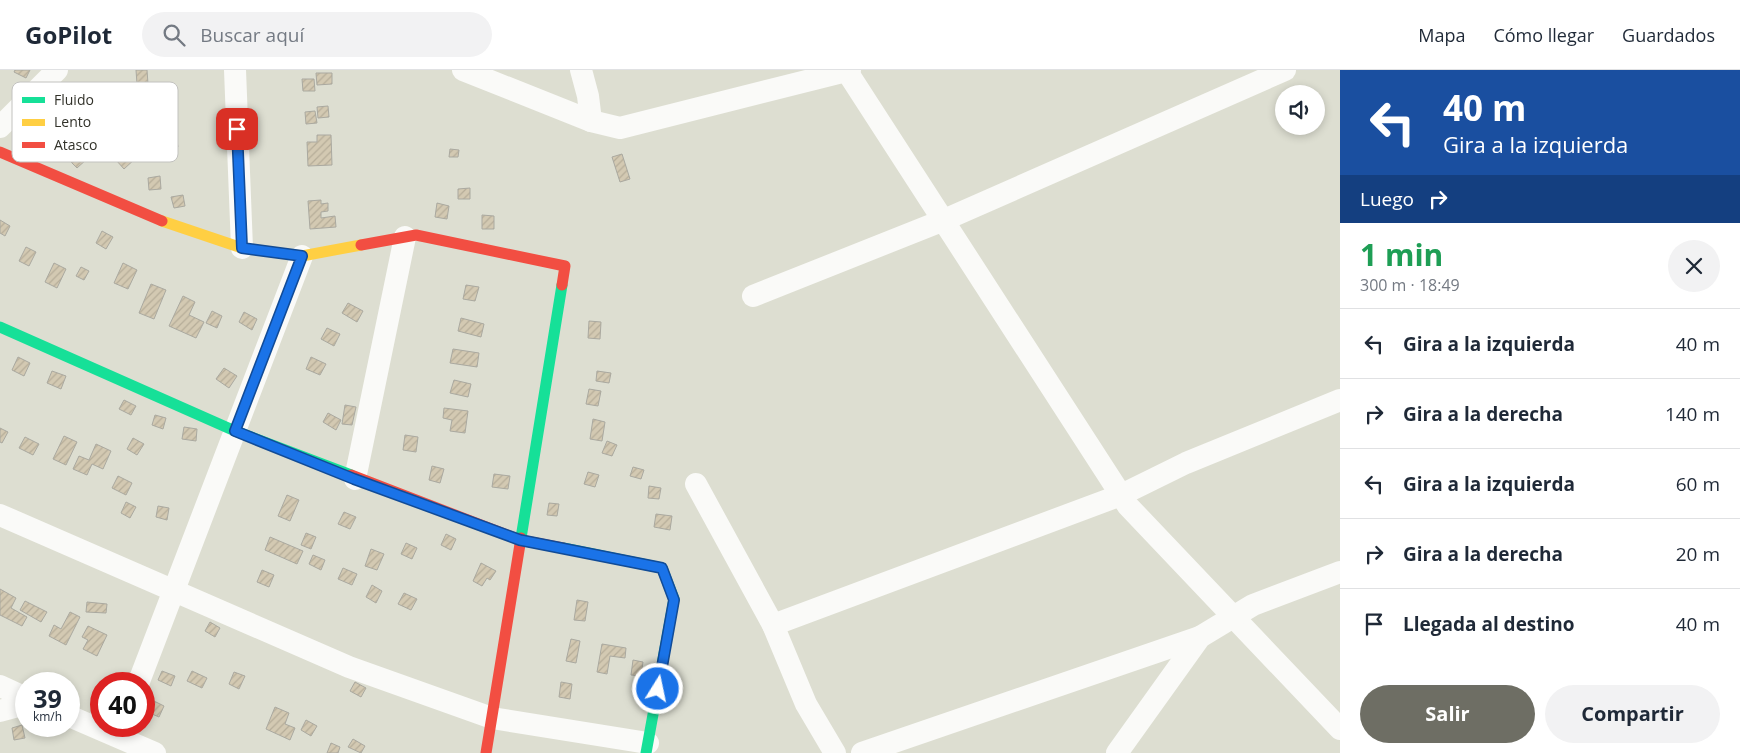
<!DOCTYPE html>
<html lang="es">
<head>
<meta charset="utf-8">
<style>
  body { margin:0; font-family:"Open Sans",sans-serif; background:#f2f2f3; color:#1f2937; height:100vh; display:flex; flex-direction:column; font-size:19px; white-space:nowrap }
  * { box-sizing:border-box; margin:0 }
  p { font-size:16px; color:#747a83 }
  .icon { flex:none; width:28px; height:28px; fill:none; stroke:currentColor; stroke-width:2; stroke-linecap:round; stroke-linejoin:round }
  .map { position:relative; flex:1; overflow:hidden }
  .sheet { display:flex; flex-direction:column; background:#fff; width:400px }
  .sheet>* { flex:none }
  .top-card { background:#1a4fa0; color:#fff; overflow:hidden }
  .tools { position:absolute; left:1275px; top:15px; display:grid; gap:10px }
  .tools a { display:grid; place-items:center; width:50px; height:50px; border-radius:50%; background:#fff; box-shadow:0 2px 8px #0003; font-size:25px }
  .speed { position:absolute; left:15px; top:602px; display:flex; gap:10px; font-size:25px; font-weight:700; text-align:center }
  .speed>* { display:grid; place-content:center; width:65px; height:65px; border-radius:50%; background:#fff; box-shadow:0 2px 8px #0003; line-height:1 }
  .speed small { font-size:12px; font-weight:400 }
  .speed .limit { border:8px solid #d22; background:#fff; color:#111 }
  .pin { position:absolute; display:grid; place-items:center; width:42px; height:42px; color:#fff; margin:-21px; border-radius:10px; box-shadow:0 2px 8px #0006 }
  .me { position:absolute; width:55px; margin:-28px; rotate:10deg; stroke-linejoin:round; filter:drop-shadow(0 0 4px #0008) }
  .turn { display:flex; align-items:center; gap:18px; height:105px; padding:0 20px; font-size:22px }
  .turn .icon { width:65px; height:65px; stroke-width:2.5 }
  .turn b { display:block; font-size:35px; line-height:42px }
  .then { display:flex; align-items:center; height:48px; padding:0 20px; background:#0003; gap:10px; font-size:19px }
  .round { display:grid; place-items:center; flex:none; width:52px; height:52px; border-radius:26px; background:#f2f2f3 }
  .head { display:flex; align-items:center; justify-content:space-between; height:85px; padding:0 20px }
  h1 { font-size:30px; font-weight:700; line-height:38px; color:#1e9e55 }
  .primary-button { display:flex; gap:10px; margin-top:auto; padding:10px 20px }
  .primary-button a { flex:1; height:58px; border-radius:30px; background:#6e6e64; color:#fff; font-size:20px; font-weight:700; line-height:58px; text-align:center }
  .primary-button a+a { background:#f2f2f3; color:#1f2937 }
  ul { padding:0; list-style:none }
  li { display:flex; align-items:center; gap:15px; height:70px; padding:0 20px; border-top:1px solid #e0e1e3 }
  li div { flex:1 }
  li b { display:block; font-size:19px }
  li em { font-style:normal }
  header { display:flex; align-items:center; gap:30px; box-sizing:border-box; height:70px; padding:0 25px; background:#fff; border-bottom:1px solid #e0e1e3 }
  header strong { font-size:24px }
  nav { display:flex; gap:28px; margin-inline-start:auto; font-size:18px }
  .search { width:350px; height:45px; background:#f2f2f3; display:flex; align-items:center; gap:12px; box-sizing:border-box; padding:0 18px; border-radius:28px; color:#747a83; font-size:19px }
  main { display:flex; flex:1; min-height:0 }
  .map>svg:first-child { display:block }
  .building { fill:url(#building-hatch); stroke:#aaa9a0 }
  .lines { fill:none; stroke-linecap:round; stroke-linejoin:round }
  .street { stroke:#fafaf8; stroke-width:22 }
  .fast { stroke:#16e098; stroke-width:11 }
  .slow { stroke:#ffcf43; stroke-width:11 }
  .jam { stroke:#f24e42; stroke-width:11 }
  .route-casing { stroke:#114b97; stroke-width:12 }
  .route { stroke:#1a73e8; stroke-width:9 }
  .key { fill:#fff; stroke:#c2c2bf; stroke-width:1 }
  .key-label { font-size:14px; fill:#32322a }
</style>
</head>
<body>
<header>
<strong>GoPilot</strong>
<div class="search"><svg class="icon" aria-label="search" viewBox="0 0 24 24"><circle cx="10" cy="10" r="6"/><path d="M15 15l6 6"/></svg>Buscar aquí</div>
<nav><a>Mapa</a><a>Cómo llegar</a><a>Guardados</a></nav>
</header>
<main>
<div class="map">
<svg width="1340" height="683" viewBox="0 0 1340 683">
  <defs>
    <pattern id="building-hatch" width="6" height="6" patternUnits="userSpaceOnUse" patternTransform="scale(1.25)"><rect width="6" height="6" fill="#d3c9b2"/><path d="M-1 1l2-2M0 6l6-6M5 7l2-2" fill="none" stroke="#b6ad99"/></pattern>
  </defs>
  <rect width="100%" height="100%" fill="#ddded1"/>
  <g class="building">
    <path d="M15 0H30L26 8 14 2Z"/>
    <path d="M136 0H147L148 14H137Z"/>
    <path d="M316 3H332V14L317 15Z"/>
    <path d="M302 9H314L315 21H303Z"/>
    <path d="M328 36 329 47 318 48 317 37Z"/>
    <path d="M315 41 317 53 306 54 305 42Z"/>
    <path d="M317 65H331L332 95 308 96 307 72H317Z"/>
    <path d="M176 66 178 77 166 79 164 68Z"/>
    <path d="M130 79 137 87 124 99 116 90Z"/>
    <path d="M450 79 459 80 458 87H449Z"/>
    <path d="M78 80 87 89 77 98 69 90Z"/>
    <path d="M622 84 630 109 620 112 612 87Z"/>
    <path d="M160 106 161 119 149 120 148 108Z"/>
    <path d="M470 118V129H458V119Z"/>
    <path d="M183 125 185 136 174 138 171 127Z"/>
    <path d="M321 130V134L328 133V141L321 142V148L335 146 336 157 310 159 308 131Z"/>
    <path d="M437 133 449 136 447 149 435 147Z"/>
    <path d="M482 145 494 146V159H482Z"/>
    <path d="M0 150 10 156 5 166 0 163Z"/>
    <path d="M102 161 113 167 106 179 96 173Z"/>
    <path d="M26 177 36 182 29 196 19 191Z"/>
    <path d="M54 193 66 199 57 218 45 212Z"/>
    <path d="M123 193 137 200 128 219 114 213Z"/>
    <path d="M81 197 89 201 84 210 76 206Z"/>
    <path d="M151 214 166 220 154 249 139 243Z"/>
    <path d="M466 215 479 217 475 231 463 229Z"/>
    <path d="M183 226 195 232 189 245 204 252 196 268 169 256Z"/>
    <path d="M348 233 363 241 357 252 342 243Z"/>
    <path d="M212 241 222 246 217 258 206 253Z"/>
    <path d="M244 242 257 249 252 260 239 252Z"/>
    <path d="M461 248 484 254 481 267 458 261Z"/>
    <path d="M589 251 601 252 600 269 588 268Z"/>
    <path d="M327 258 340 264 334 276 321 269Z"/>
    <path d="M453 279 479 283 477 297 450 293Z"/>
    <path d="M18 287 30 293 24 306 12 300Z"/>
    <path d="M311 287 326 294 320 305 306 299Z"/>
    <path d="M224 298 237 306 229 318 216 309Z"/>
    <path d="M52 301 66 306 61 319 47 313Z"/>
    <path d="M597 301 611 303 609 313 596 311Z"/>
    <path d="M454 310 471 314 468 327 450 323Z"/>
    <path d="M589 319 601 321 598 336 586 334Z"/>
    <path d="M124 330 136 336 131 345 119 339Z"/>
    <path d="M345 335 356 337 352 355 342 354Z"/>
    <path d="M444 338 468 341 465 363 450 361 452 350 443 348Z"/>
    <path d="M328 343 341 350 336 360 323 352Z"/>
    <path d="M155 345 166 348 163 359 152 355Z"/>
    <path d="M593 349 605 352 602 371 590 369Z"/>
    <path d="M184 357 197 359 196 371 182 369Z"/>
    <path d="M0 358 8 362 2 373 0 372Z"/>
    <path d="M405 365 418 367 416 382 403 380Z"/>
    <path d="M64 366 77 372 66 395 53 389Z"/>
    <path d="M25 367 39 374 33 385 19 378Z"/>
    <path d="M133 368 144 374 137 385 127 379Z"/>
    <path d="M607 371 617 375 612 386 602 383Z"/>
    <path d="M96 374 111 381 103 399 92 394 87 405 73 399 79 386 89 390Z"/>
    <path d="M432 396 444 399 440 413 429 410Z"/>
    <path d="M633 397 644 400 641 409 630 406Z"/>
    <path d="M588 402 599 405 595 417 584 414Z"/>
    <path d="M494 404 510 406 508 419 492 417Z"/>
    <path d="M118 406 132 413 126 425 112 418Z"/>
    <path d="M649 416 661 418 659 429 648 428Z"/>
    <path d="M287 425 299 430 290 451 278 446Z"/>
    <path d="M126 432 136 437 130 448 121 443Z"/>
    <path d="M549 433 559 434 557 446 547 445Z"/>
    <path d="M158 436 169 438 167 450 156 447Z"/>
    <path d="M344 442 356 447 350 459 338 454Z"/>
    <path d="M656 444 672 446 670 460 654 457Z"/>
    <path d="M306 463 316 467 311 479 301 475Z"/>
    <path d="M446 464 456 469 451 480 441 475Z"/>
    <path d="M270 467 303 481 297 494 265 480Z"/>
    <path d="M406 473 417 478 412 489 401 484Z"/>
    <path d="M371 479 384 484 377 500 365 496Z"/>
    <path d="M313 485 325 490 321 500 309 494Z"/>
    <path d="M481 493 496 501 490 510 487 508 482 516 473 511Z"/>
    <path d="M343 498 357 504 352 515 338 509Z"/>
    <path d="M262 500 274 505 269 517 257 512Z"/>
    <path d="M372 515 382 521 376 533 366 527Z"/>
    <path d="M0 519 16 528 11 538 27 547 22 556 0 545Z"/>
    <path d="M404 523 417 529 411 540 398 534Z"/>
    <path d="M577 530 588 532 585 551 574 550Z"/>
    <path d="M25 531 47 542 41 552 20 540Z"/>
    <path d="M87 532 107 534 106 543 86 542Z"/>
    <path d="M70 542 80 547 66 575 49 566 54 555 61 559Z"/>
    <path d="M210 552 220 558 215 567 205 561Z"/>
    <path d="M88 556 107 565 97 586 83 579 88 570 82 567Z"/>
    <path d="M571 569 580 571 576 593 566 591Z"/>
    <path d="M602 574 626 578 625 588 610 586 607 604 597 602Z"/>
    <path d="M633 590 643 592 641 606 631 605Z"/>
    <path d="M162 601 175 606 171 616 158 610Z"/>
    <path d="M192 601 207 608 202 618 187 611Z"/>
    <path d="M234 602 245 606 239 619 229 614Z"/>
    <path d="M355 612 366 618 361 627 350 621Z"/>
    <path d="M561 612 572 614 570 629 559 627Z"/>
    <path d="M150 629 164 636 159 647 145 641Z"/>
    <path d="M275 637 289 643 285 654 295 658 290 670 266 659Z"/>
    <path d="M306 650 317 656 311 666 301 660Z"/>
    <path d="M22 655 25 668 14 670 12 658Z"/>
    <path d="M353 669 365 676 361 683 348 677Z"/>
    <path d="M331 673 340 677 338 683H327Z"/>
  </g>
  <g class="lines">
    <g class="street">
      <path d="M235 0 242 178"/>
      <path d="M463 0 591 51 620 58 850 0"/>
      <path d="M581 0 588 26 591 51"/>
      <path d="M846 0 1128 436 1340 659"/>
      <path d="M0 57 57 0"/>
      <path d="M753 226 944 150 1285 0"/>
      <path d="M355 409 405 167"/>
      <path d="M696 414 773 555 806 634 835 683"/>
      <path d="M0 445 349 597 492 648 648 673"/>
      <path d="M773 555 1121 425 1186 393 1340 330"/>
      <path d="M138 614 302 186"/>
      <path d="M0 616 26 628"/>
      <path d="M0 641 26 634"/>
      <path d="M69 646 155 683"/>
      <path d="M862 683 1200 567"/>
      <path d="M1117 683 1200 567 1253 535 1340 502"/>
    </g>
    <g class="fast">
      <path d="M0 257 235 361 351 405"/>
      <path d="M521 468 562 215"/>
      <path d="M563 478 662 498 674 529 646 683"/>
    </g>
    <path class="slow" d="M162 151 242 178 302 186 361 175"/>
    <g class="jam">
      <path d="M0 82 162 151"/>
      <path d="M361 175 416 165 565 196 562 215"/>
      <path d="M351 405 520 470 563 478"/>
      <path d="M486 683 521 468"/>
    </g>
  </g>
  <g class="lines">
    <defs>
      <path id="route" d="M237 59 242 178 302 186 235 361 354 409 520 470 662 498 674 530 658 619"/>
    </defs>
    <use href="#route" class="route-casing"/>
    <use href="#route" class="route"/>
  </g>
  <rect x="12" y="12" width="166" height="80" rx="8" class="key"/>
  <rect x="22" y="27" width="23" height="6" fill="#16e098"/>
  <rect x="22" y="49" width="23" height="7" fill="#ffcf43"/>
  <rect x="22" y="72" width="23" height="6" fill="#f24e42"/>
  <g class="key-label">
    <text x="54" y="35">Fluido</text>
    <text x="54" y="57">Lento</text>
    <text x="54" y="80">Atasco</text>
  </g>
</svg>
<div class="tools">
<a><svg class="icon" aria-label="sound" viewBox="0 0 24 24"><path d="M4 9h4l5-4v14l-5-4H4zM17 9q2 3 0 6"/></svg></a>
</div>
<div class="speed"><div>39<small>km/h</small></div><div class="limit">40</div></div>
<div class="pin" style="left:237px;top:59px;background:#d93025"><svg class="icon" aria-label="arrive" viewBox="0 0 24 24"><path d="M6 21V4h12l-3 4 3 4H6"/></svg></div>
<svg class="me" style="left:658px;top:619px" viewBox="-20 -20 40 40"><circle r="17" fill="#1a73e8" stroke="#fff" stroke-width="3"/><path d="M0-11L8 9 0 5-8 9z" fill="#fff"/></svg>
</div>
<section class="sheet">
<div class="top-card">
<div class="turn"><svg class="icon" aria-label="left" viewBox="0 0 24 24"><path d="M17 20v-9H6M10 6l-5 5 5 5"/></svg><div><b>40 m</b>Gira a la izquierda</div></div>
<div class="then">Luego<svg class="icon" aria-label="right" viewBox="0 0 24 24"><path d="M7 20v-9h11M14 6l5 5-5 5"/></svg></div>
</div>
<div class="head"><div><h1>1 min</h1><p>300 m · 18:49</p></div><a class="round"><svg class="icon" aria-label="close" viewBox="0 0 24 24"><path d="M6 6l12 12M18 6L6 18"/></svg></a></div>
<ul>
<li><svg class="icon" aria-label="left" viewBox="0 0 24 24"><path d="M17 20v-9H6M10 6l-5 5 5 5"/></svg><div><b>Gira a la izquierda</b></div><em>40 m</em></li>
<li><svg class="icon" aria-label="right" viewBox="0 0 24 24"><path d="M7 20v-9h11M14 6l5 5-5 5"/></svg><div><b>Gira a la derecha</b></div><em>140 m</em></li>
<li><svg class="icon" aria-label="left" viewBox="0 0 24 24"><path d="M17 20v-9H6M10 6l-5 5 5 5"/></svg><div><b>Gira a la izquierda</b></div><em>60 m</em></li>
<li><svg class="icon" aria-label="right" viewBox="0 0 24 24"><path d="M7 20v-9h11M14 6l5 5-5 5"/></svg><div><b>Gira a la derecha</b></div><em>20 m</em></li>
<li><svg class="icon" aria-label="arrive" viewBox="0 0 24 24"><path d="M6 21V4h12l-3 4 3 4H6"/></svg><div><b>Llegada al destino</b></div><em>40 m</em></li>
</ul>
<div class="primary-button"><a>Salir</a><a>Compartir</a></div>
</section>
</main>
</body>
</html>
